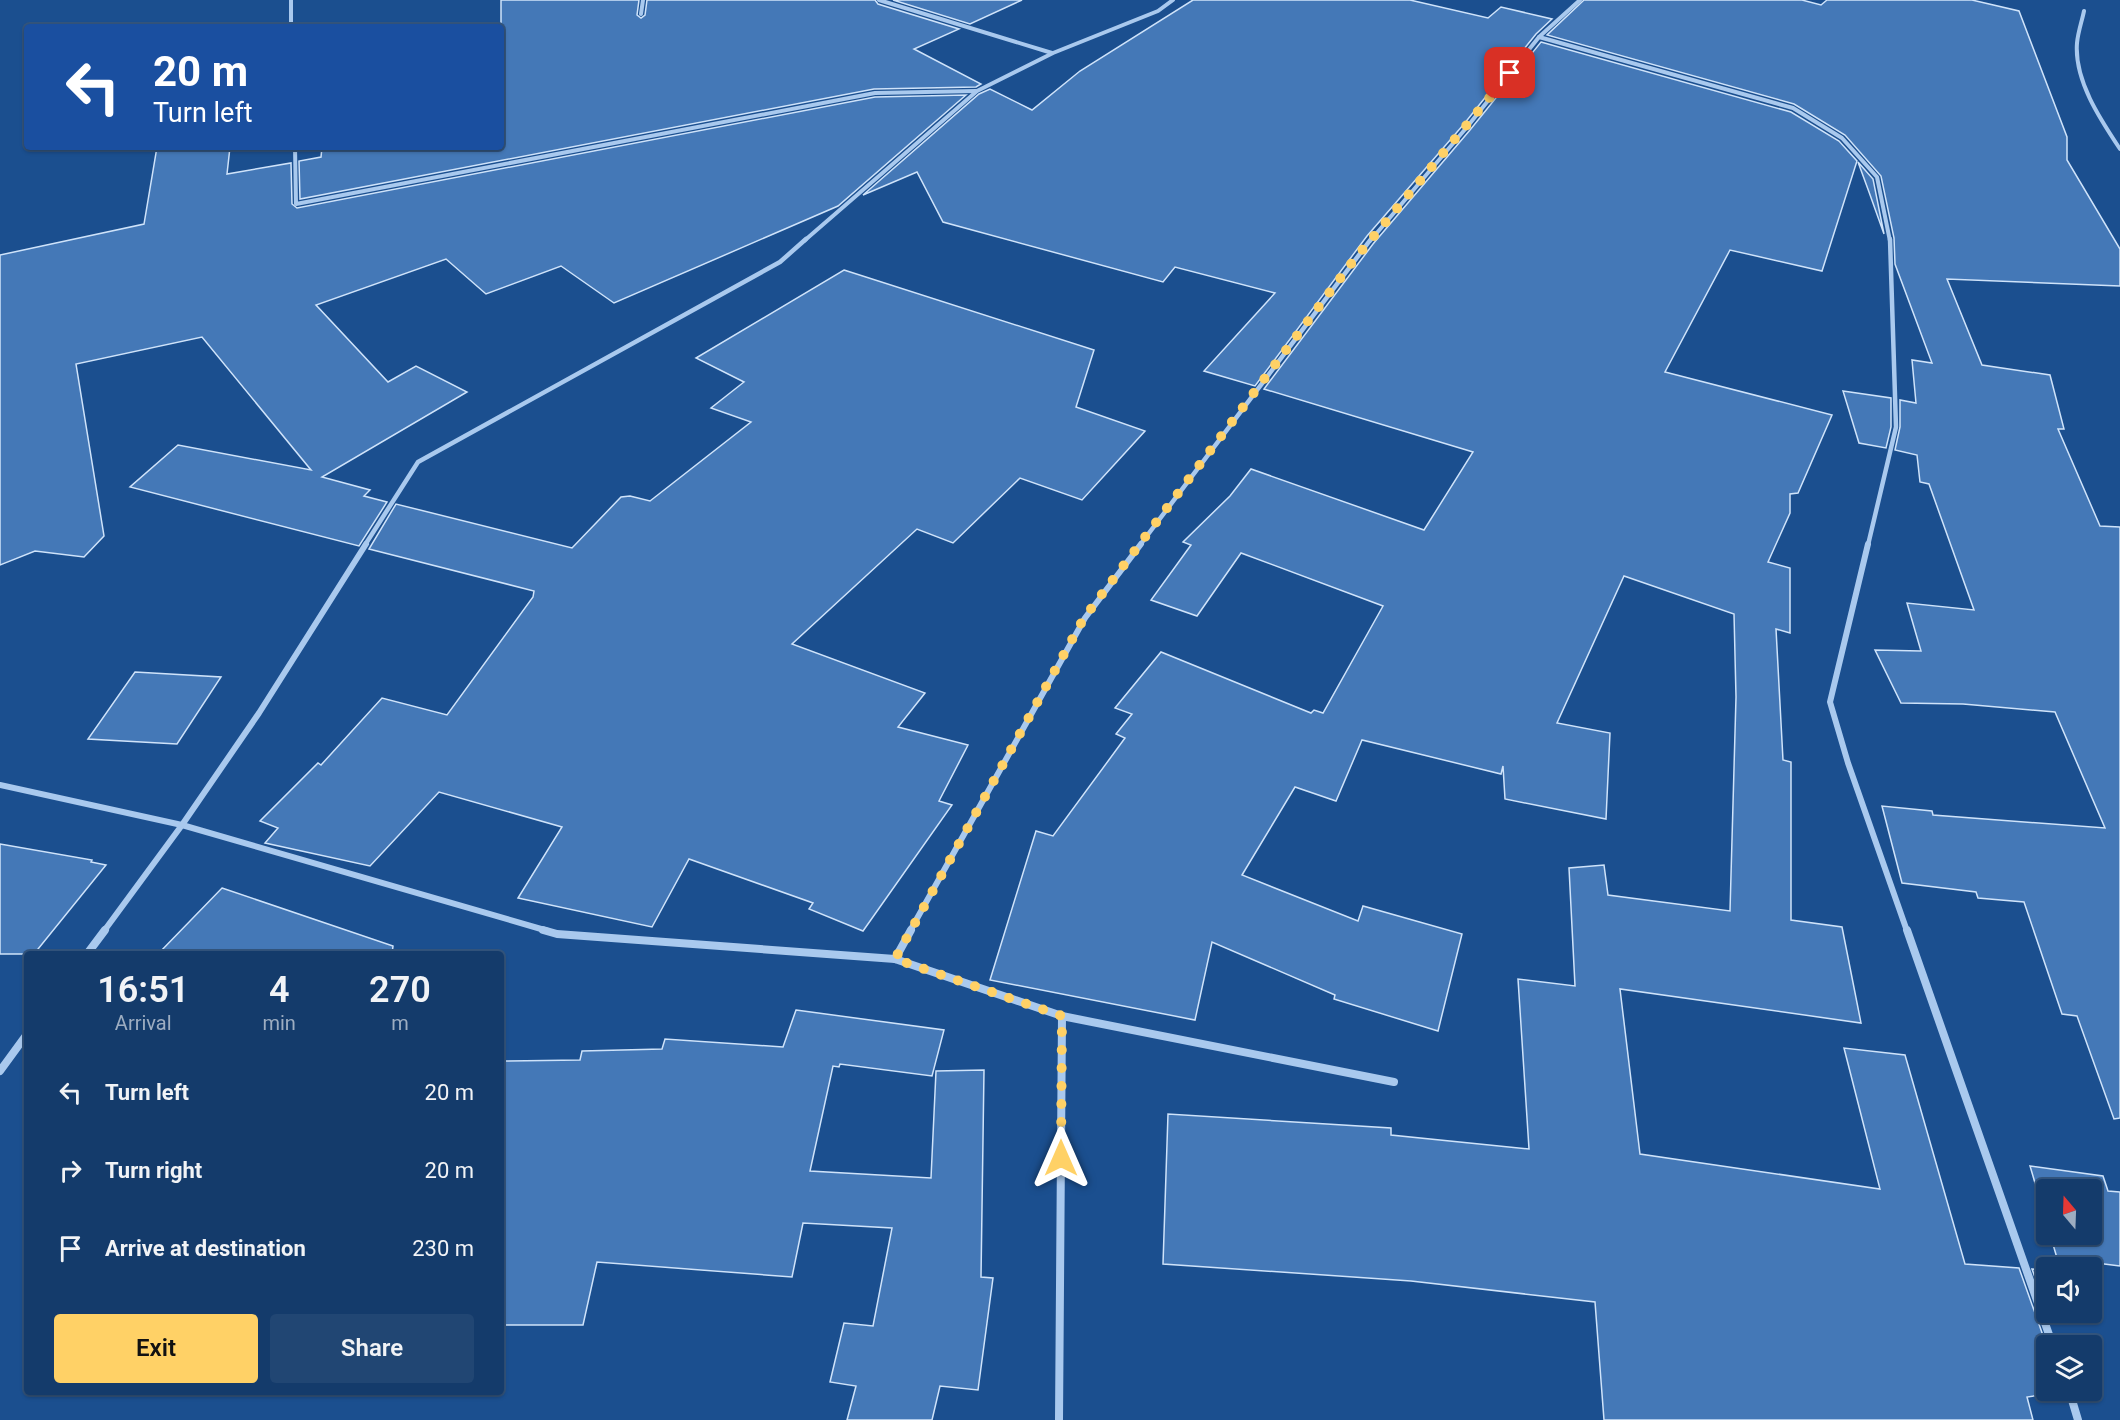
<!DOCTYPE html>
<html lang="en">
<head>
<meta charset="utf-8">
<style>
  body { margin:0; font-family:Roboto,sans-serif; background:#214673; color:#f1f3f6; height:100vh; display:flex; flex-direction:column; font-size:22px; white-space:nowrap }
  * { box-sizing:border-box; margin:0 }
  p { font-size:20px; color:#9dadc1 }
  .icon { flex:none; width:33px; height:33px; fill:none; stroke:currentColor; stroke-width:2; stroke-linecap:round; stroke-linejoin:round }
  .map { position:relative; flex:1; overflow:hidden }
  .side { position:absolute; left:24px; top:951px; width:480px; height:444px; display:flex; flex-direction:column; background:#143b6b; border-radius:6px; box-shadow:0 2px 4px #0004,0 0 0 2px #33557e }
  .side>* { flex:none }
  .banner { position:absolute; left:24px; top:24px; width:480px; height:126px; border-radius:6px; box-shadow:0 2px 4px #0004,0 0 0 2px #33557e; background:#1a4fa0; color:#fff; overflow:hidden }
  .needle { width:39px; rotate:341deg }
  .controls { position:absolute; left:2036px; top:1179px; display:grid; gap:12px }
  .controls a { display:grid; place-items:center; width:66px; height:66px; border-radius:6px; background:#143b6b; box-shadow:0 2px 4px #0004,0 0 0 2px #33557e; font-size:30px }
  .pin { position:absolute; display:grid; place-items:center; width:51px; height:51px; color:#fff; margin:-26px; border-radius:12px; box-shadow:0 3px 9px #0006 }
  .me { position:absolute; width:66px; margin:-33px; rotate:0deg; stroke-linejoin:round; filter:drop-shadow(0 0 4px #0008) }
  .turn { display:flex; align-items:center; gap:21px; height:126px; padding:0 30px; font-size:27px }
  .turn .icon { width:78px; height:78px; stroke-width:2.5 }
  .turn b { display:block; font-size:42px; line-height:51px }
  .eta { display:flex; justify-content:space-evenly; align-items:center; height:102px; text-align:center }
  .eta b { font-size:36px; font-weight:600; line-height:42px }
  .action { display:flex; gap:12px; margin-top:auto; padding:12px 30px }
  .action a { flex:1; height:69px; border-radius:6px; background:#ffd166; color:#111; font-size:24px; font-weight:600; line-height:69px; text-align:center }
  .action a+a { background:#214673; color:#f1f3f6 }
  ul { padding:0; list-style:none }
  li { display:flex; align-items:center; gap:18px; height:78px; padding:0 30px }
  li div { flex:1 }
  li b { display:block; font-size:22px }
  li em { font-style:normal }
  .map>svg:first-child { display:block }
  .building { fill:#4478b7; stroke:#cfe3fa; stroke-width:1.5 }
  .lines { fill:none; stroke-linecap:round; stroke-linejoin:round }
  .minor-far3 { stroke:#a9c9ee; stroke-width:4 }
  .minor-far2 { stroke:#a9c9ee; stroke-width:4.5 }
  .minor-far1 { stroke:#a9c9ee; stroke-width:6 }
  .minor { stroke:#a9c9ee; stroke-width:8 }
  .route { stroke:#ffd166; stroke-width:10; stroke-dasharray:0 18 }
</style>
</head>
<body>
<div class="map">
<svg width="2120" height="1420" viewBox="0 0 2120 1420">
  <rect width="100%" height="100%" fill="#1b4f8f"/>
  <g class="building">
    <path d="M501 0H639L637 15 641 18 645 15 647 0H875L878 4 959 29 914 49 981 84 976 87 874 89 300 199 299 161 321 157 322 147H501Z"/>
    <path d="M893 0H1022L970 24Z"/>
    <path d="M1193 0H1410L1488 18 1501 7 1552 19 1536 34 1464 124 1367 236 1255 386 1204 371 1275 293 1175 267 1163 282 943 222 917 172 863 195 979 94 990 89 1032 110 1080 71Z"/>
    <path d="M1584 0H1802L1821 5 1827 0H1972L2019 11 2067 137V160L2120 249V286L1947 279 1982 365 2050 375 2064 429H2058L2100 526 2120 527V1118L2114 1119 2077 1016 2062 1014 2024 902 1978 898 1976 892 1902 883 1882 806 1932 811 1933 815 2105 828 2055 712 1963 704 1901 703 1875 650 1921 651 1907 603 1974 610 1929 484 1920 482 1917 455 1895 450 1900 427V400L1916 403 1912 360 1932 363 1895 264 1894 238 1881 176 1845 135 1794 104 1547 35Z"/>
    <path d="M1541 42 1791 112 1839 141 1857 161 1822 271 1730 250 1665 372 1832 415 1798 493 1790 494V513L1768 562 1790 568V633L1776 629 1783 760 1791 762V920L1842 927 1861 1023 1620 989 1640 1154 1880 1189 1844 1048 1905 1055 1965 1264 2019 1268 2046 1344V1394L2027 1397 2033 1420H1604L1595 1302 1411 1281 1163 1264 1168 1114 1391 1128V1135L1529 1149 1518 979 1575 986 1569 868 1604 865 1608 895 1730 911 1736 697 1734 614 1624 576 1557 723 1610 733 1606 819 1505 799 1503 766 1501 774 1362 740 1336 801 1295 787 1242 875 1358 921 1363 906 1462 934 1438 1031 1334 999 1335 995 1212 942 1195 1020 990 980 1036 831 1053 836 1125 738 1116 734 1132 714 1115 708 1161 652 1311 713 1314 710 1323 713 1383 606 1241 553 1197 616 1151 600 1191 545 1183 542 1230 496 1251 469 1424 530 1473 452 1264 389 1373 244 1470 130Z"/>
    <path d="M966 95 838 206 614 303 561 266 486 294 446 259 316 305 388 382 416 366 467 392 322 477 370 490 364 496 387 502 359 546 130 487 178 445 311 470 202 337 76 364 104 536 84 557 35 551 0 565V255L144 224 157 147H230L227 174 291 163 292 204 297 208 875 97Z"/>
    <path d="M1858 162 1873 179 1884 234 1869 192Z"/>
    <path d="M844 270 1094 350 1076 407 1145 431 1082 500 1020 478 953 543 917 529 792 644 925 693 898 727 968 745 939 801 952 805 863 931 809 909 813 903 689 859 652 927 518 898 562 827 439 792 370 866 265 843 278 828 260 821 318 763 321 765 382 698 447 715 533 597 534 591 369 549 396 504 572 548 621 497 630 496 650 501 751 422 711 408 744 382 696 358Z"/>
    <path d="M1843 391 1891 398V427L1886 448 1859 443Z"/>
    <path d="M135 672 221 677 177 744 88 739Z"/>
    <path d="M0 844 92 860 91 862 106 865 34 954H0Z"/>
    <path d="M222 888 393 946 392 954H158Z"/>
    <path d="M796 1010 944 1030 932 1076 840 1064 839 1067 833 1066 810 1171 931 1178 936 1071 984 1070 981 1277 993 1278 978 1390 940 1386 932 1420H847L856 1386 830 1382 844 1323 873 1326 892 1228 803 1223 792 1277 597 1262 583 1325H501V1061L580 1060 582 1051 662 1049 665 1039 783 1047Z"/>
    <path d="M2030 1166 2103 1176 2108 1191 2120 1192V1266L2057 1258 2050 1234H2091V1190H2046V1220Z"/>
    <path d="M2032 1269 2046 1270V1308Z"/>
  </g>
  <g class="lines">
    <g class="minor-far3">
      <path d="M291 0V27"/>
      <path d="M879 0 1052 53"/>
      <path d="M2084 11C2082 21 2078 32 2077 43 2074 80 2100 119 2120 149"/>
      <path d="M641 14 643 0"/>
      <path d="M1539 37 1793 108 1842 138 1877 177 1890 241"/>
      <path d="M295 147 296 204 875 93 976 91"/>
      <path d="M804 241 977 91 1053 53 1158 11 1173 0"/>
      <path d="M1370 241 1467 127 1539 37 1580 0"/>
    </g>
    <g class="minor-far2">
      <path d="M365 545 418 462 780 262 806 239"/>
      <path d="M1140 545 1371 239"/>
      <path d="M1868 545 1896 427 1890 239"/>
    </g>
    <g class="minor-far1">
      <path d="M1868 544 1830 702 1848 763 1907 931"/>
      <path d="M0 785 182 825 548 931"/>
      <path d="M104 931 182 825 259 713 366 544"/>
      <path d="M910 931 1085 618 1141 544"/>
    </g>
    <g class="minor">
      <path d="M543 930 557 934 895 959 1062 1016 1394 1082"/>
      <path d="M1907 930 2053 1346"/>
      <path d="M87 954 105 930"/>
      <path d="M895 959 911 930"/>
      <path d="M0 1071 27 1034"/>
      <path d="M2069 1390 2078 1420"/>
      <path d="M1059 1420 1062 1016"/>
    </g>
  </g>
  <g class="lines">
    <path class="route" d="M1061 1158 1062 1016 895 959 1084 618 1354 260 1510 73"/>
  </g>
</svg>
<div class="controls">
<a><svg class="needle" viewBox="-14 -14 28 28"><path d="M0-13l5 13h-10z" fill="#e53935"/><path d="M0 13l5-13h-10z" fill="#9dadc1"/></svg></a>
<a><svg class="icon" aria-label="sound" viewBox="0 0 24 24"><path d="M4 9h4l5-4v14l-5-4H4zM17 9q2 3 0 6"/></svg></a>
<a><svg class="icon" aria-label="layers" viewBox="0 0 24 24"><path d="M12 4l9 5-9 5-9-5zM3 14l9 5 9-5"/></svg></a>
</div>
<div class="pin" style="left:1510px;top:73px;background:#d93025"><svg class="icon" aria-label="arrive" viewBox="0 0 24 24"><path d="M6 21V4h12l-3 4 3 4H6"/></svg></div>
<svg class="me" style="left:1061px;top:1158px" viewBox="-20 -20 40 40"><path d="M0-17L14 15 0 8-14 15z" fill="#ffd166" stroke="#fff" stroke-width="4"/></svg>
<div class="banner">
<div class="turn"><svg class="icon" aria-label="left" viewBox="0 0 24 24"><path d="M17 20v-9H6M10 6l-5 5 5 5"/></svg><div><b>20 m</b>Turn left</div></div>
</div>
<section class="side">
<div class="eta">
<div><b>16:51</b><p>Arrival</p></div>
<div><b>4</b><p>min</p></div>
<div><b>270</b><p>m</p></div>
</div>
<ul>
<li><svg class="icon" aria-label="left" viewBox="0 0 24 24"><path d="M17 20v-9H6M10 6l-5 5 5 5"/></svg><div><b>Turn left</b></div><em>20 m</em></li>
<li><svg class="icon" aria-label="right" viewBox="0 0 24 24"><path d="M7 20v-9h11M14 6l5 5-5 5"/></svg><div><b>Turn right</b></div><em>20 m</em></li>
<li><svg class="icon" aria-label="arrive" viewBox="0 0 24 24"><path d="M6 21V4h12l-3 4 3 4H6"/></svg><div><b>Arrive at destination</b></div><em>230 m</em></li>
</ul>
<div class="action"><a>Exit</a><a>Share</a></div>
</section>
</div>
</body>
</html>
